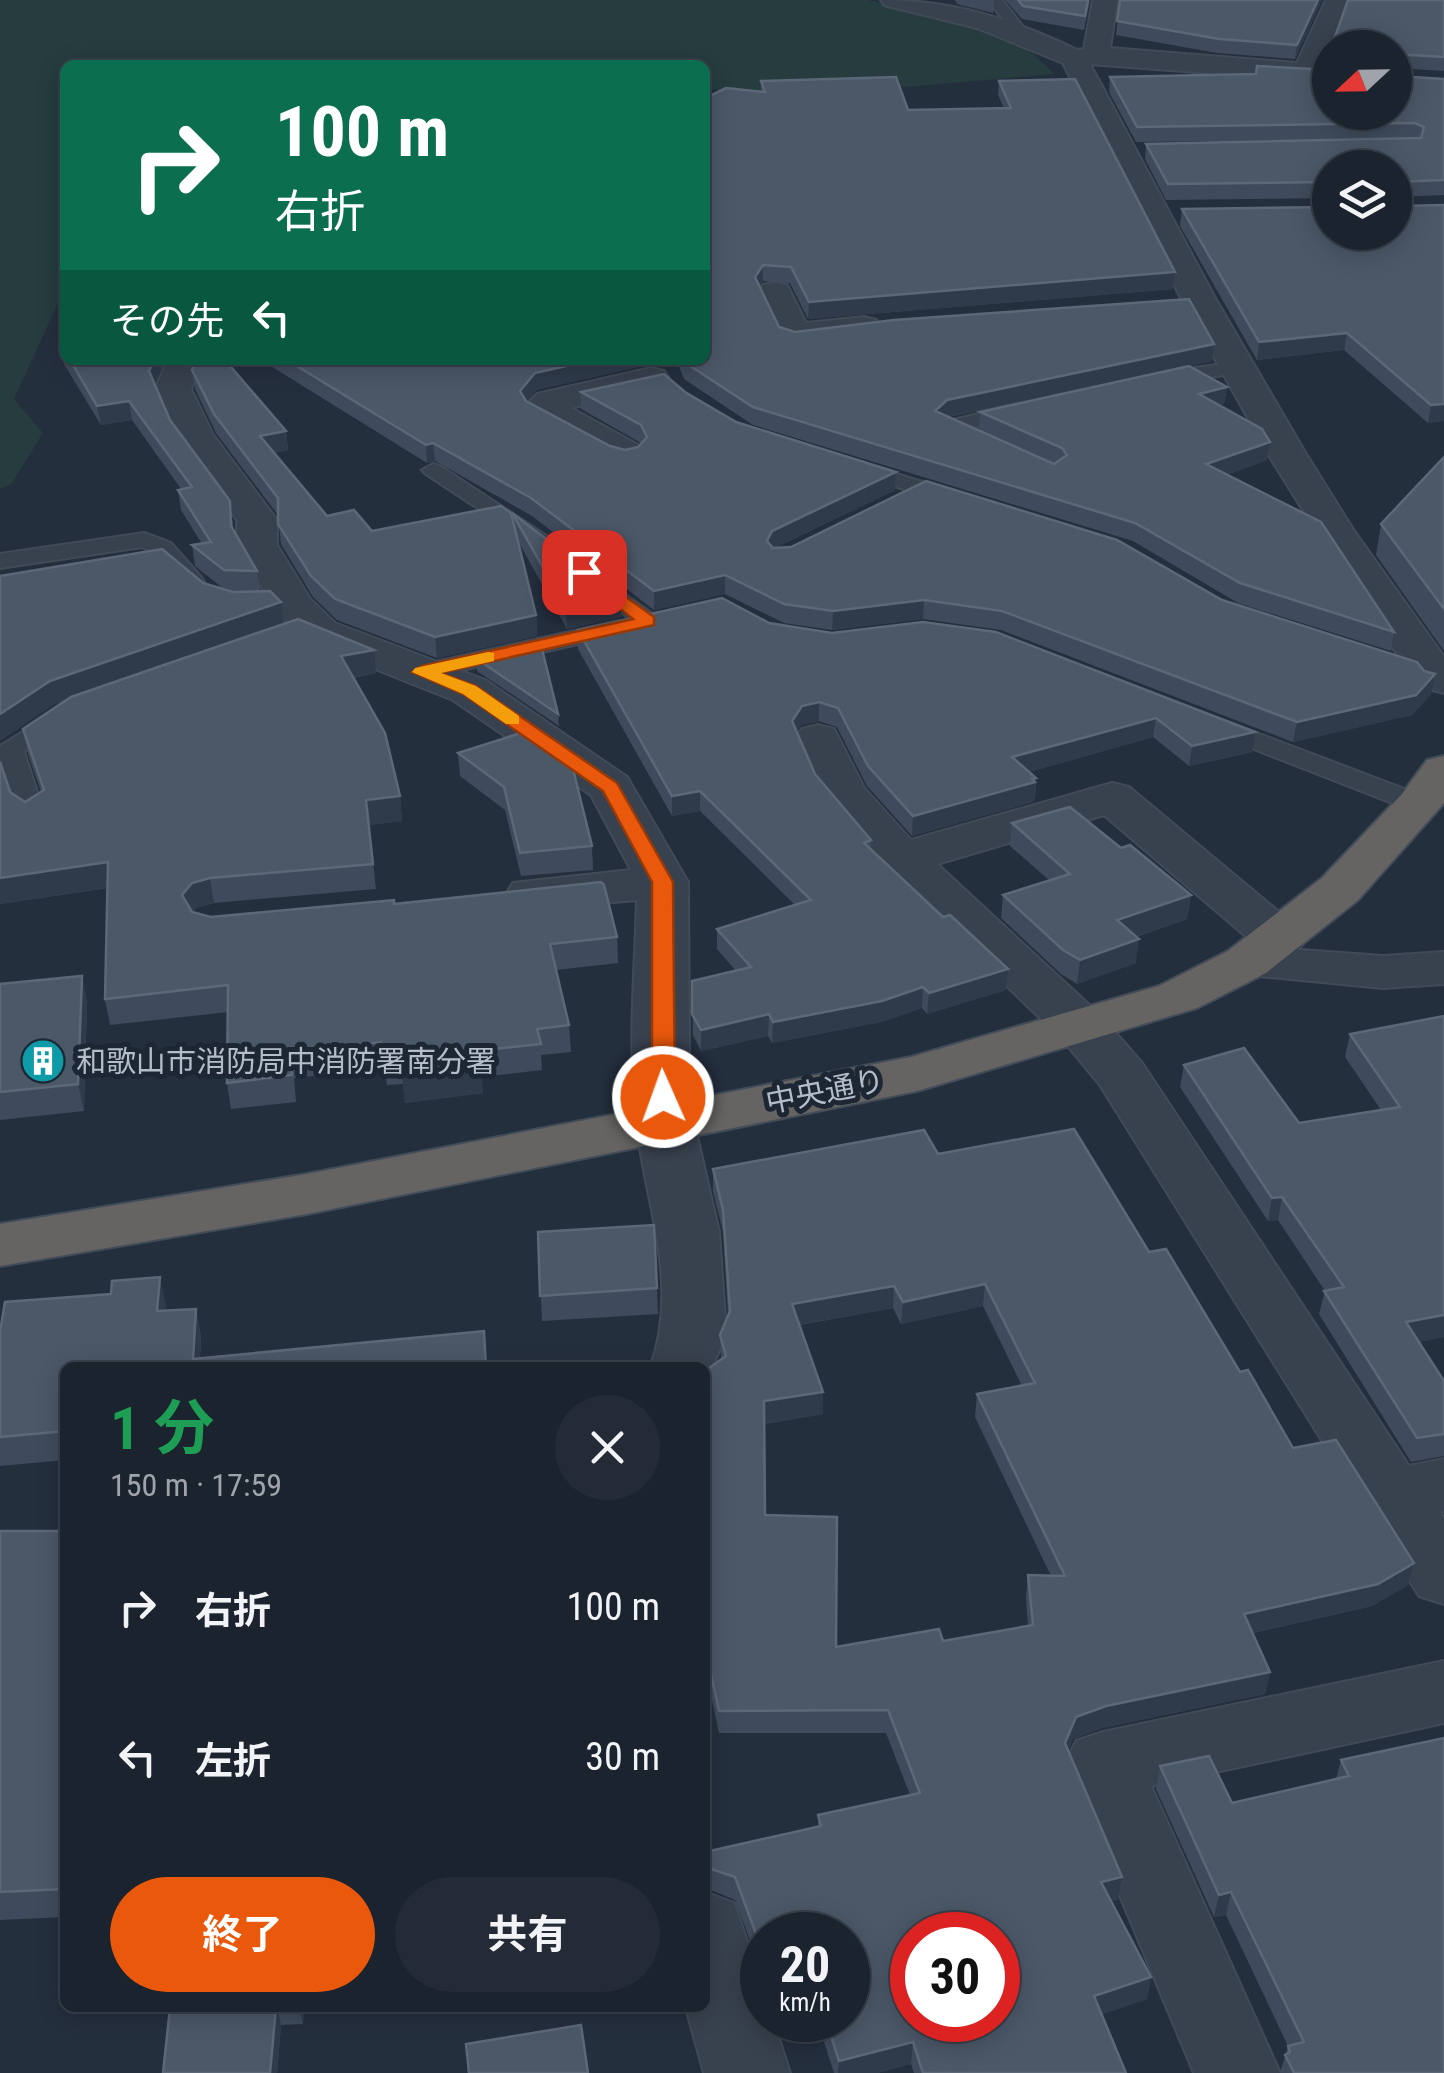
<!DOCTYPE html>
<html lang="ja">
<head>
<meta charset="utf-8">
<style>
  body { margin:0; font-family:"Roboto Condensed","Noto Sans JP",sans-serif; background:#242b36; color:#f1f3f6; height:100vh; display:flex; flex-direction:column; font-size:38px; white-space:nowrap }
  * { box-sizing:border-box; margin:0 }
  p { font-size:32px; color:#a0a4aa }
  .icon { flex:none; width:55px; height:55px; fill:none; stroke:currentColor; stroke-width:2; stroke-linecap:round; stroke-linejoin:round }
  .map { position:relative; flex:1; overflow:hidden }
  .side { position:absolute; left:60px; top:1362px; width:650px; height:650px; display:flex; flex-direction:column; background:#1b232e; border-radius:15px; box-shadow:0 5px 25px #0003,0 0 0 2px #39404a }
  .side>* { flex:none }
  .hud { position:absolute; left:60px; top:60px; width:650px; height:305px; border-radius:15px; box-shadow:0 5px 25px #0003,0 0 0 2px #39404a; background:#0b6e4f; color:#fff; overflow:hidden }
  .needle { width:65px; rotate:248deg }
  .tools { position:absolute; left:1312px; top:30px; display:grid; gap:20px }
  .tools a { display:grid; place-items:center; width:100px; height:100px; border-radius:50%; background:#1b232e; box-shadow:0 5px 25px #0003,0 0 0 2px #39404a; font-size:50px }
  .speed { position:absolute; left:740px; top:1912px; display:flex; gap:20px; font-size:50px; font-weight:700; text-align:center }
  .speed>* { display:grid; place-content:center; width:130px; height:130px; border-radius:50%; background:#1b232e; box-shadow:0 5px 25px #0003,0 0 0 2px #39404a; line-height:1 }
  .speed small { font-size:25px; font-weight:400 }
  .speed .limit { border:15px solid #d22; background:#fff; color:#111 }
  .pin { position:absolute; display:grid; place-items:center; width:85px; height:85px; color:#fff; margin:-42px; border-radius:20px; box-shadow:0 5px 15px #0006 }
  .me { position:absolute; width:110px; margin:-55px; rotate:358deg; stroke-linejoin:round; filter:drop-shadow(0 0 8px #0008) }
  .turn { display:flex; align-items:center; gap:35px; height:210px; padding:0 50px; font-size:45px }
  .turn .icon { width:130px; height:130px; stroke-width:2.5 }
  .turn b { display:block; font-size:70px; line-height:85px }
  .then { display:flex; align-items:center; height:95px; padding:0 50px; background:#0003; gap:20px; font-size:38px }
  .round { display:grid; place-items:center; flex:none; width:105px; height:105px; border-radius:52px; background:#242b36 }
  .head { display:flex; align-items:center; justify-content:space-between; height:170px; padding:0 50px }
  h1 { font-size:60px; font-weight:700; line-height:75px; color:#1e9e55 }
  .cta { display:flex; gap:20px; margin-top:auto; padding:20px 50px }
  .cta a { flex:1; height:115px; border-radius:60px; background:#ea580c; color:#fff; font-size:40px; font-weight:700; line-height:115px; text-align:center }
  .cta a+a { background:#242b36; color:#f1f3f6 }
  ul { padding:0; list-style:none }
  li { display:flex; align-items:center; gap:30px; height:150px; padding:0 50px }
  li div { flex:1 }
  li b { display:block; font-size:38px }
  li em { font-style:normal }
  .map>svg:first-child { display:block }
  .green { fill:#263c3f }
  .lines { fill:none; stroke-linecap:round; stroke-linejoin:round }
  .service-casing { stroke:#414a57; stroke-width:4 }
  .minor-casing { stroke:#414a57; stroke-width:4 }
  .tertiary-casing { stroke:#414a57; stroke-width:4 }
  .trunk-casing { stroke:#434c59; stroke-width:4 }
  .service { fill:#38414e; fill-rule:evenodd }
  .minor { fill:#38414e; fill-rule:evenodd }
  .tertiary { fill:#38414e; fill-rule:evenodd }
  .trunk { fill:#656462; fill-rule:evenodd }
  .wall { fill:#3f4b5c; fill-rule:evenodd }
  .shaded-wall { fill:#2f3b4b }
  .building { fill:#4b5868; stroke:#5c6777; stroke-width:2.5; fill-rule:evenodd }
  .route { fill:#ea580c; stroke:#983908; stroke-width:2.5 }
  .slow { fill:#f59e0b }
  .labels { text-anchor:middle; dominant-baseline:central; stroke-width:10; stroke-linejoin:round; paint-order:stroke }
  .poi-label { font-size:30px; fill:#b4bcc9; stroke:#1d2633; text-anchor:start }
  .street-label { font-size:30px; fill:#b4bcc9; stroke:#1d2633 }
</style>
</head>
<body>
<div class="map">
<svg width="1444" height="2073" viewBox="0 0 1444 2073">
  <rect width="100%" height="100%" fill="#242f3e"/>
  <path class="green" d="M0 0H868L931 13 1023 45 1055 74 799 96 705 89V65H65V288L14 399 43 433 12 483 0 489Z"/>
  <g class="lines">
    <defs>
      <g id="service">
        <path d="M988 0H1002L1029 34 1027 37H1017Z"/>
        <path d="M1236 362 1243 364V372L1160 385 1150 379 1160 373Z"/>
        <path d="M1017 405 1027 411 1024 415 966 429 976 437 973 441H959L937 427 940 423Z"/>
        <path d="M860 463 962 494 965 499 954 505 853 473 849 469 853 465Z"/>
        <path d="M433 464 440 466 557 543 554 548H538L426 474 422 470Z"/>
        <path d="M144 533 171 543 201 577 204 582 201 587H185L155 553 142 547 0 568V554Z"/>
        <path d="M590 570 655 616 659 621 655 626H639L582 582 579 577Z"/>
        <path d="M619 621 627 623 631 628 627 633 422 679 410 672 422 665Z"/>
        <path d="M57 711 66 713 69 718 66 723 24 752 45 816 41 822H23L0 758V746Z"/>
        <path d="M1217 718 1428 798 1432 804 1419 812 1410 810 1208 731 1204 726 1208 721Z"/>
      </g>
      <g id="minor">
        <path d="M881 0C952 0 1013 19 1077 50L1084 49 1093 0H1117L1110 48 1297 63 1326 0H1350L1323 65 1330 66V82L1090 64 1215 298 1306 454 1354 531 1444 657V693L1421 687 1363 606 1268 454 1181 298 1063 63 977 28 884 5Z"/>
        <path d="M775 282 787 285 806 323 864 317 876 320 881 327 876 334C849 341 809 349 782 342L758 292 763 285Z"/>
        <path d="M168 360H213L196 374 191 389 213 435 277 520V545L310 599 335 623 485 680 627 777 688 882 689 1070 694 1123 719 1232 726 1334 705 1384V1368H650C681 1284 645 1204 636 1120 628 1048 635 972 637 900L531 909 513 905 506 894 513 883 631 870 591 795 453 700 305 641 278 615 237 545V520L176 437 155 389Z"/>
        <path d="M651 368 664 371 669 379 664 387 571 408 638 445 644 453 638 461 625 464 612 461 529 415 524 407 537 394Z"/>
        <path d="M818 725 834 729 864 788 911 840 1112 783 1129 787 1298 928 1306 939 1298 950 1280 955 1262 950 1104 815 937 864 1100 1015 1142 1063 1409 1466 1444 1459V1511L1440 1512 1444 1519V1604L1419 1596 1100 1085 1062 1039 870 855 818 792 795 739 802 729Z"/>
        <path d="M1444 1661V1723L1151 1786 1280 2073H1194L1065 1764 1076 1741 1103 1732Z"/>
        <path d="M705 1892 734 1903 762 1985V2020H773L790 2073H704L686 2008H705Z"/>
      </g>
      <path id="tertiary" d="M1247 946 1383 956 1444 952V984L1383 988 1228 973 1221 962 1228 951Z"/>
      <path id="trunk" d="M1444 756V803L1358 900 1266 973 1197 1008 917 1091 307 1214 0 1266V1224L307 1174 911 1057 1159 986 1228 951 1322 878 1402 794 1427 760Z"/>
    </defs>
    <use href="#service" class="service-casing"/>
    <use href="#minor" class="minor-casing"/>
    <use href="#tertiary" class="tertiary-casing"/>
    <use href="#trunk" class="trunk-casing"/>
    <use href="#service" class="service"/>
    <use href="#minor" class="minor"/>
    <use href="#tertiary" class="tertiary"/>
    <use href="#trunk" class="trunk"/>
  </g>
  <g class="wall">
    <path d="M955 0H994L993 13 957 4Z"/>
    <path d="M1005 0H1090L1084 30 1022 19Z"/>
    <path d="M1120 0H1322L1295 59 1217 53 1116 35Z"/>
    <path d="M1444 0V71L1395 68V48Z"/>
    <path d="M1256 74 1397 76 1444 79V195L1395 197V168H1330V198L1166 200 1145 159 1146 144 1413 139 1136 142 1109 92 1110 77Z"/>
    <path d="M761 81 908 110 1004 108 998 95 999 81 1175 272 1173 289 808 319 790 283 763 281 759 287 779 327 795 332 1212 361 948 417 979 430 980 412 1227 387 1224 404 1220 405 1267 460 1226 475 1394 632 1391 651 1238 603 1133 541 753 425 684 379 678 364 663 361 536 390 527 401 610 446 625 450 638 447 641 443 581 409V392H685L736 422 896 472 895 490 775 548 1222 600 1431 694 1412 715 1293 742 1001 630 923 619 832 630 784 623 725 594 654 610 532 516 435 461 427 463 261 360H705L761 92Z"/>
    <path d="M1444 205V421L1428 423 1344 350 1257 360 1180 226 1182 209Z"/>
    <path d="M61 345H65V360H166L154 384 170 420 233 521V530L257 571 260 591 281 602 283 624 376 673 354 678 400 796 402 821 369 825 376 889 214 903 196 908 193 912 211 917 394 904 617 937 618 963 556 970 569 1025 571 1052 541 1055 542 1070 481 1077 483 1093 405 1103 403 1084 387 1085 384 1068 294 1078 296 1102 231 1109 227 1083 228 1012 110 1025 105 999 108 888 0 904V762L10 792 25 802 41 792 28 754 23 729 67 700 55 704 203 583 225 590 195 566 192 545 202 544 181 510 178 490 181 489 132 420 101 425 64 364Z"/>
    <path d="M192 370 286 431 288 450 274 453 327 516 372 531 513 521 512 513 621 596V617L567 629 518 541 536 615 537 636 437 658 337 620 313 597 281 544 278 515 216 433 195 389Z"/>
    <path d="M1444 457V651L1376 555 1381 524Z"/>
    <path d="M923 622 1252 752 1189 766 1153 737 1029 772 1036 778 1035 798 1033 802 912 836 867 786 837 727 819 721 801 725 797 732 815 774 871 840V849L1006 990 927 1014 922 1008 881 1022 772 1043 768 1036 701 1051 693 1035 692 981 736 971 717 949V929L795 905 700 811 672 816 578 649V630L769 623 832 633Z"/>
    <path d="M477 659 558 714 559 726 477 671Z"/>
    <path d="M458 753 592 846 593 870 521 876 505 810 460 776Z"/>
    <path d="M1012 823 1121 848 1191 895 1187 919 1136 937V963L1077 984 1061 974 1001 918 1003 895 1049 880 1010 846Z"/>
    <path d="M82 976 87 1002 84 1111 0 1120V984Z"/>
    <path d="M1444 1016V1337L1419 1342 1444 1381V1456L1411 1462 1319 1314 1325 1291 1278 1220 1268 1221 1180 1087 1184 1065 1299 1123 1381 1110 1345 1057 1350 1034Z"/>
    <path d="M938 1154 1149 1252 1240 1372 1293 1448 1414 1563 1408 1585 1372 1606 1253 1633 1270 1672 1265 1694 1102 1728 1073 1739 1068 1750 1122 1877 1118 1900 1111 1901 1151 1977 1147 1999 1102 2014 1126 2073H914L911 2064 877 2073H834L817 2020H848V1935H762V1964H759L735 1900 706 1888 705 1889V1852L818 1827V1815L910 1795 886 1733H719L705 1668V1371L721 1360 720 1335 728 1315 723 1232 713 1191V1169ZM983 1306 1022 1386 977 1394 975 1417 1051 1576 1028 1575 1026 1597 1028 1626 943 1641 836 1647 765 1515V1424L823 1414 800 1325 893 1308 901 1324Z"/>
    <path d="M654 1225 658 1314 542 1321 538 1232Z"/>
    <path d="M111 1294 166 1305 165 1310 196 1309 201 1337 200 1358 487 1368H65V1460L0 1466V1332Z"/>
    <path d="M0 1531H65V1917L0 1920Z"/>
    <path d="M1444 1738V2073H1280L1288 2046 1226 1915 1214 1917 1156 1789 1160 1766 1232 1803 1336 1779 1341 1760Z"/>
    <path d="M170 2008H304L303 2024 281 2025 277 2073H163Z"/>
  </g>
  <g class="shaded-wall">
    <path d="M1318 0H1322L1295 59 1297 45Z"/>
    <path d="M763 265V281L755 294V277Z"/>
    <path d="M1175 272 1173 289 808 319 809 302Z"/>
    <path d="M1347 333 1344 350 1257 360 1259 342Z"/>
    <path d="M1214 344 1212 361 946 417 935 411 947 400Z"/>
    <path d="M154 360H166L152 390 149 371Z"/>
    <path d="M593 360H663V361L536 390 521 409 520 391 535 373Z"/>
    <path d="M1227 387 1224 404 1196 411 1199 394Z"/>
    <path d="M129 401 132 420 101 425 97 406Z"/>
    <path d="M1444 404V421L1428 423 1431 405Z"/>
    <path d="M286 431 288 450 262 455 260 436Z"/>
    <path d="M1270 442 1267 460 1203 483 1206 464Z"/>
    <path d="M433 443 435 461 427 463 426 445Z"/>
    <path d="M896 472 895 490 771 550 767 541 772 531Z"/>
    <path d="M725 575V594L654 610V591Z"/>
    <path d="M621 596V617L567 629 566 608Z"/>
    <path d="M924 600 923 619 832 630 833 611Z"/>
    <path d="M281 602 284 626 55 704 0 741V714L50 681Z"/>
    <path d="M536 615 537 636 437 658 435 637Z"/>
    <path d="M374 650 376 673 344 680 341 656Z"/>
    <path d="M1435 674 1431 694 1412 715 1293 742 1297 722Z"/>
    <path d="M819 702V721L801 725 792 740V721L802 706Z"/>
    <path d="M1156 718 1153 737 1011 777 1012 757Z"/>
    <path d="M1255 732 1252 752 1189 766 1192 746Z"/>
    <path d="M1036 778 1035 798 1033 802 912 836 913 816Z"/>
    <path d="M700 791V811L672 816V796Z"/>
    <path d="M400 796 402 821 369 825 366 800Z"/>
    <path d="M108 862 113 887 0 904V878Z"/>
    <path d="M210 878 214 903 196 908 186 921 182 895 192 883Z"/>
    <path d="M1191 895 1187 919 1114 944 1117 920Z"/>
    <path d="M1139 939 1136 963 1077 984 1080 960Z"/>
    <path d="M1008 969 1006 990 927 1014 929 993Z"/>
    <path d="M82 976 87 1002 84 1111 78 1084Z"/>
    <path d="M923 987 922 1008 881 1022 772 1043 773 1022Z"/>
    <path d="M769 1014 768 1036 701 1051V1030Z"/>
    <path d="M481 1066 483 1093 405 1103 402 1076Z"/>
    <path d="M1282 1197 1278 1220 1268 1221 1272 1198Z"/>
    <path d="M160 1277 166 1305 163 1339 157 1311Z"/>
    <path d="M985 1284 983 1306 901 1324 903 1302Z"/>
    <path d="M894 1286 893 1308 792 1326V1304Z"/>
    <path d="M196 1309 201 1337 199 1368 193 1359Z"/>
    <path d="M1444 1315V1337L1400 1346 1406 1322Z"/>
    <path d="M823 1392V1414L764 1424V1401Z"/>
    <path d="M1414 1563 1408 1585 1372 1606 1239 1636 1244 1614Z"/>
    <path d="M1270 1672 1265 1694 1102 1728 1073 1739 1062 1765 1065 1743 1076 1717 1106 1706Z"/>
    <path d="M1122 1877 1118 1900 1097 1904 1101 1882Z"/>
    <path d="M1231 1892 1226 1915 1214 1917 1219 1895Z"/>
    <path d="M762 1941V1964H759V1942Z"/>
    <path d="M1151 1977 1147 1999 1091 2018 1094 1996Z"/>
    <path d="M276 2008H277L281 2025 277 2073H270Z"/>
    <path d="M299 2008H304L303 2024Z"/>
    <path d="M913 2042 911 2064 877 2073H838L839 2061Z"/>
  </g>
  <g class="building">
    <path d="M1018 0H1088L1085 16 1023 6Z"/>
    <path d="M1120 0H1318L1297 45 1219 39 1117 21Z"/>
    <path d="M1348 0H1444V57L1395 54V48H1331Z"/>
    <path d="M1257 66 1330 70V112H1395V74L1397 76 1444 79V180L1395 182V168H1330V182L1168 184 1146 144 1421 138 1424 127 1415 123 1137 127 1110 77 1256 74Z"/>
    <path d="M896 77 908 110 1011 108 999 81 1075 79 1175 272 809 302 791 267 763 265 755 277 779 327 795 332 894 320 1189 299 1214 344 947 400 935 411 1054 464 1067 455 1062 448 980 412 1189 366 1227 387 1199 394 1262 429 1270 442 1206 464 1321 522 1394 632 1240 583 1135 523 753 407 684 362 683 360H705V98L726 88 765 92 761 81Z"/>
    <path d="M1395 203 1398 206 1444 205V404L1431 405 1347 333 1259 342 1182 209 1330 207V232H1395Z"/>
    <path d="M70 360H154L149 371 170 420 230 501 231 526 257 571 224 570 192 545 211 542 178 490 192 487 129 401 97 406Z"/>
    <path d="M196 360H225L286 431 260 436 327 516 354 510 372 531 501 506 511 513 536 615 435 637 335 599 311 576 278 524V498L214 414 192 370Z"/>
    <path d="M287 360H593L535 373 520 391 526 401 610 446 625 450 638 447 647 437 641 425 581 392 664 374 685 392 736 422 896 472 772 531 767 541 773 548 791 547 926 481 1117 540 1222 600 1417 662 1424 671 1435 674 1416 695 1297 722 1002 611 924 600 833 611 784 604 725 575 654 591 531 498 433 443 426 445Z"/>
    <path d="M1444 457V609L1381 524Z"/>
    <path d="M512 513 621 596 566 608Z"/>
    <path d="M162 549 203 583 233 592 270 591 281 602 50 681 0 714V576Z"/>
    <path d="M722 598 769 623 832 633 923 622 996 632 1255 732 1192 746 1156 718 1012 757 1036 778 1032 779 1035 782 913 816 868 766 838 708 819 702 802 706 792 721 815 774 871 840 864 843 943 917 950 915 1008 969 929 993 923 987 882 1001 773 1022 769 1014 701 1030 692 1014V981L751 967 717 929 811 900 700 791 672 796 578 630Z"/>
    <path d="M298 619 374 650 341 656 385 733 400 796 366 800 373 864 210 878 192 883 182 895 192 912 211 917 394 900V904L601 882 604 885 617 937 550 944 569 1025 537 1029 541 1044 476 1051 481 1066 402 1076 400 1057 384 1059 381 1042 290 1052 292 1075 227 1083 228 985 105 999 108 862 0 878V762L10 792 25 802 44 790 23 729 71 697Z"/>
    <path d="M541 645 558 714 477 659Z"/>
    <path d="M524 732 572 765 592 846 520 853 504 787 458 753Z"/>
    <path d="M1070 807 1121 848 1130 845 1191 895 1117 920 1139 939 1080 960 1063 950 1003 895 1070 874 1012 823Z"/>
    <path d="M82 976 78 1084 0 1092V984Z"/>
    <path d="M1444 1016V1315L1406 1322 1444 1381V1434L1417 1438 1324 1291 1344 1287 1282 1197 1272 1198 1184 1065 1244 1048 1299 1123 1400 1107 1350 1034Z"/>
    <path d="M1074 1129 1149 1252 1166 1249 1240 1372 1248 1370 1293 1448 1336 1440 1414 1563 1378 1584 1244 1614 1270 1672 1106 1706 1076 1717 1065 1743 1122 1877 1101 1882 1151 1977 1094 1996 1126 2073H923L913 2042 839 2061 826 2020H848V1935H798V1934L762 1935V1941L759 1942 735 1877 705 1867V1852L821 1826 818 1815 920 1793 888 1710 719 1711 705 1646V1371L726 1356 720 1335 730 1311 723 1210 713 1169 924 1130 938 1154ZM985 1284 1035 1383 977 1394 1065 1576 1028 1575 1033 1625 943 1641 939 1629 836 1647 837 1517 765 1515 764 1401 823 1392 792 1304 894 1286 903 1302ZM912 1935H998V2020H912Z"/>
    <path d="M654 1225 657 1288 540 1296 538 1232Z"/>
    <path d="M160 1277 157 1311 196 1309 193 1359 484 1331 486 1368H65V1431L0 1437V1332L5 1302 111 1294 112 1281Z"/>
    <path d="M0 1531H65V1889L0 1892Z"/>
    <path d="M1444 1738V2073H1294L1285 2055 1290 2052 1288 2046 1304 2042 1231 1892 1219 1895 1160 1766 1209 1756 1232 1803 1349 1776 1341 1760Z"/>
    <path d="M170 2008H276L270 2073H163Z"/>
    <path d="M581 2025 588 2073H469L466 2044Z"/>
  </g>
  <path class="route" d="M584 567 654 617V625L441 673 476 686 617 783 673 882 675 1097 663 1104 652 1097V882L603 791 463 694 412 672 422 666 633 619 578 576V569Z"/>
  <path class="slow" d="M488 652 494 653V661L441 673 476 686 519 716V724H506L463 694 412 672 415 668Z"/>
  <defs>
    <symbol id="building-disc" viewBox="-11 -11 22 22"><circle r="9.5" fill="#0f9aa8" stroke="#1d2633"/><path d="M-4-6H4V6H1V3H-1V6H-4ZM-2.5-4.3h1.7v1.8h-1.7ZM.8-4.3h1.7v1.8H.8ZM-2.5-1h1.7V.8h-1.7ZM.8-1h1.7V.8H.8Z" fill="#fff"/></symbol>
  </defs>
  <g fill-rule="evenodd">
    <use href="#building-disc" x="18" y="1036" width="50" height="50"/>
  </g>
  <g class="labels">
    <g class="poi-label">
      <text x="76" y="1061">和歌山市消防局中消防署南分署</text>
    </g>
    <g class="street-label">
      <text transform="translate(825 1091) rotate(-11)">中央通り</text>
    </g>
  </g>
</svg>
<div class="tools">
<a><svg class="needle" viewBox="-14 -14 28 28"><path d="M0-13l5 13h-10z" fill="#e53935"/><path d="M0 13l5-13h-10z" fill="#a0a4aa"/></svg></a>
<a><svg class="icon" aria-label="layers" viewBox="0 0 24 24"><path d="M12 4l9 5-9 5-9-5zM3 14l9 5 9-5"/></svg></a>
</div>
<div class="speed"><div>20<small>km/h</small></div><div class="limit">30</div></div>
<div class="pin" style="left:584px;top:572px;background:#d93025"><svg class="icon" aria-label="arrive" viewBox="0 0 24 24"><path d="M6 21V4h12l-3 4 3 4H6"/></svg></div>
<svg class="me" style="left:663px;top:1097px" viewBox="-20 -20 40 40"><circle r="17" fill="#ea580c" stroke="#fff" stroke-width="3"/><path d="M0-11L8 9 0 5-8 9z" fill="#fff"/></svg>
<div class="hud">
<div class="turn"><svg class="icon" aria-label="right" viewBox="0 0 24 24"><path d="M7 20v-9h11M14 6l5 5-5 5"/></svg><div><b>100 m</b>右折</div></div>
<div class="then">その先<svg class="icon" aria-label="left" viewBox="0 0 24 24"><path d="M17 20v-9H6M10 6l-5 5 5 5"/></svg></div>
</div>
<section class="side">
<div class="head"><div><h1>1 分</h1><p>150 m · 17:59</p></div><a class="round"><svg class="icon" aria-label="close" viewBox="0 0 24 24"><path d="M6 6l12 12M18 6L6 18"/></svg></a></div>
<ul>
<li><svg class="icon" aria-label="right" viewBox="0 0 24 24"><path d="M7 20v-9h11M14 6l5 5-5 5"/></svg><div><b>右折</b></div><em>100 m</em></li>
<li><svg class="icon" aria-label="left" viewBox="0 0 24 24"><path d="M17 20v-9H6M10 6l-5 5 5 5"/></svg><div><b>左折</b></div><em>30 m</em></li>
</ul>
<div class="cta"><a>終了</a><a>共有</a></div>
</section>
</div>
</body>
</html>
